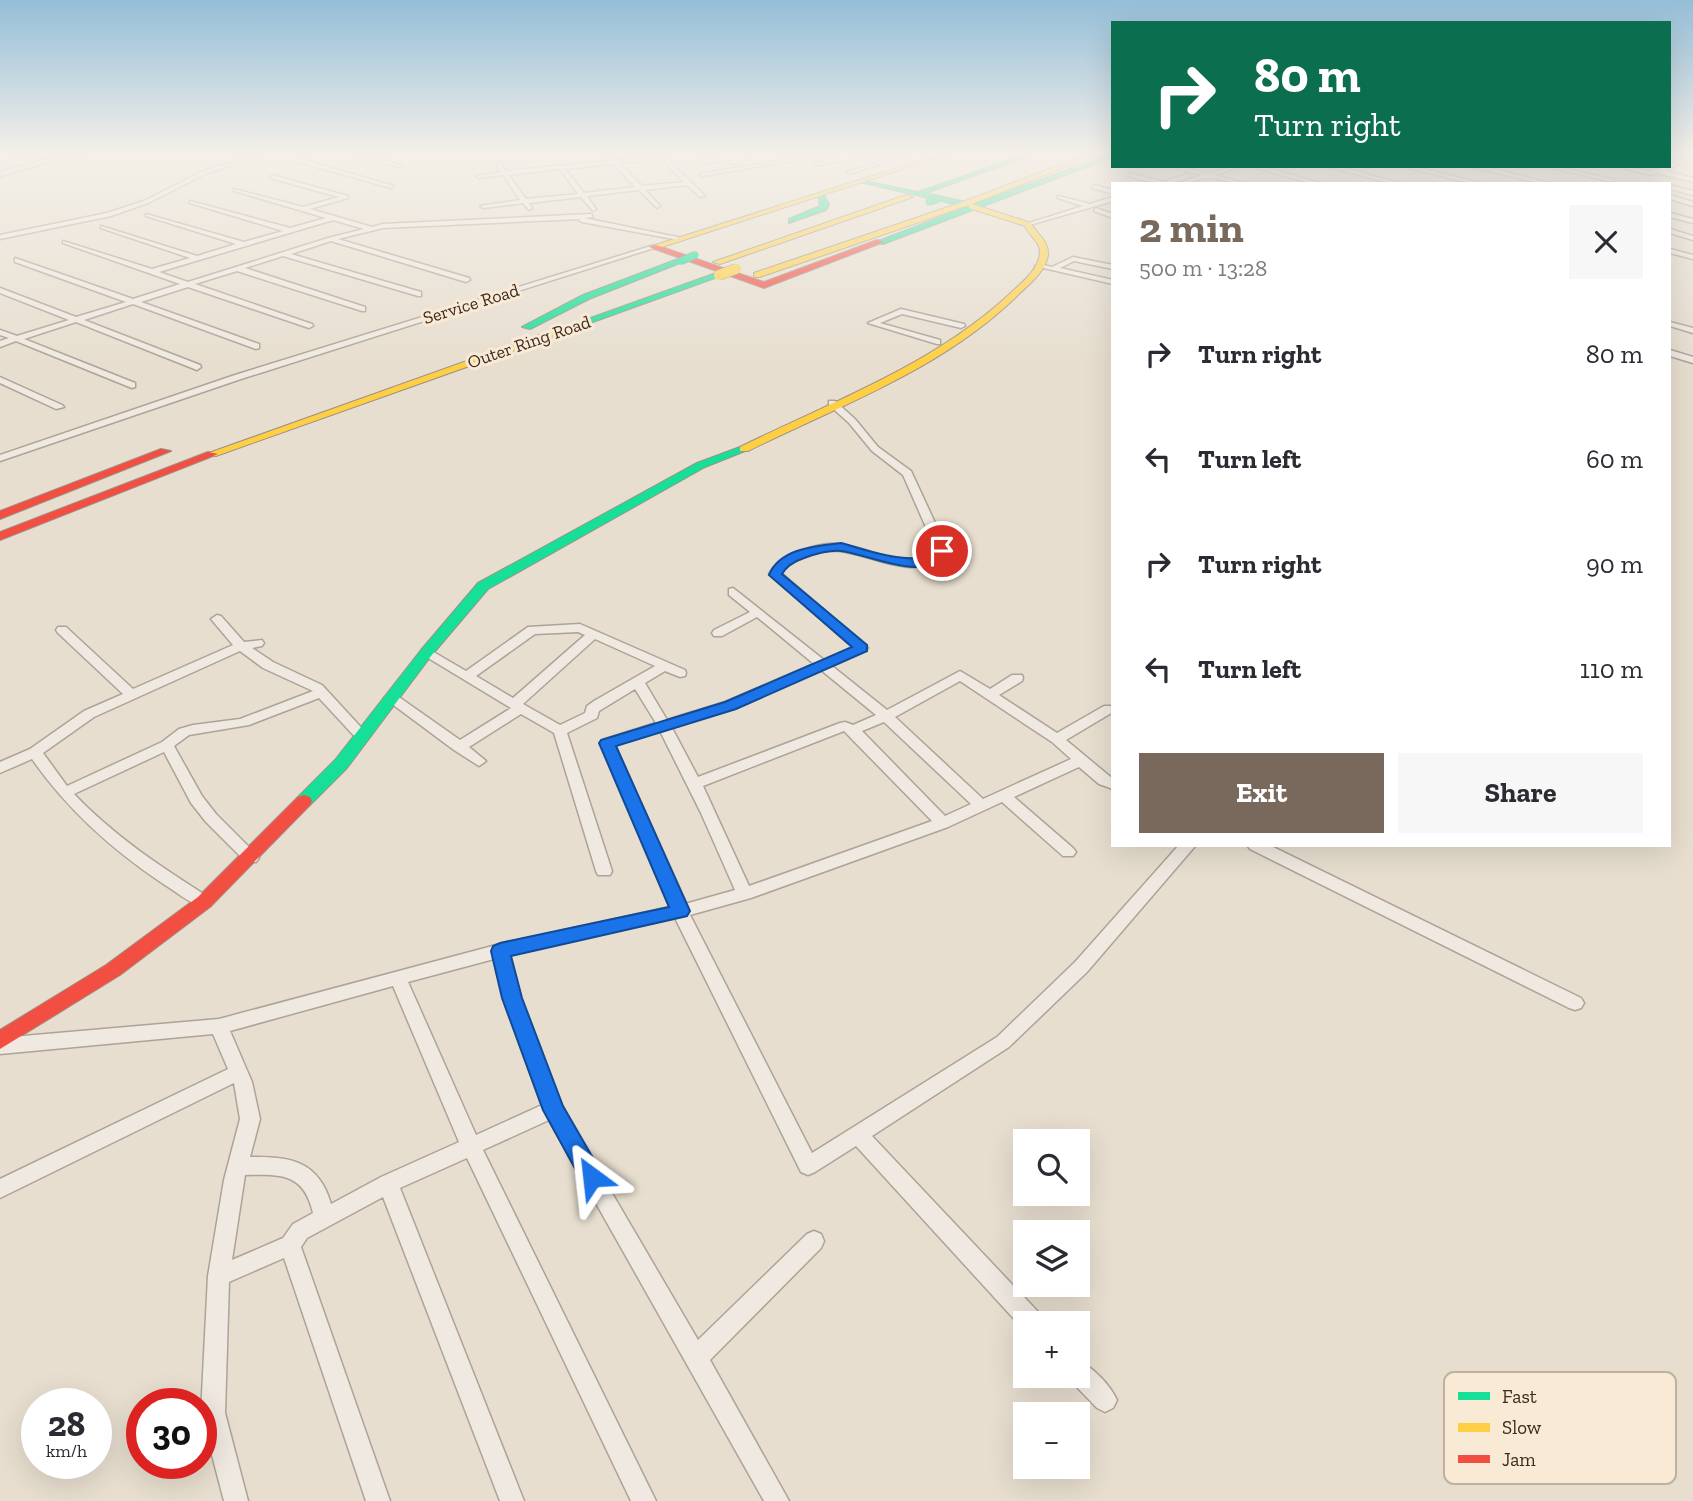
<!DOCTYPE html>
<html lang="en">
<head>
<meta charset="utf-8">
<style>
  body { margin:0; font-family:"Zilla Slab",serif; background:#f7f7f7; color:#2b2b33; height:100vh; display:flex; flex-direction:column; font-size:26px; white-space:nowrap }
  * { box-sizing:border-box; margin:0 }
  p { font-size:23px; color:#7c7c81 }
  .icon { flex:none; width:38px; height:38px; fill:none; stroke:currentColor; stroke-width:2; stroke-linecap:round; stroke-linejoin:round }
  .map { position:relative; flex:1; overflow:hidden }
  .side { position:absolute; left:1111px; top:182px; width:560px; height:665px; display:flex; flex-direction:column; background:#fff; border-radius:0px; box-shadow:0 7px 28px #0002 }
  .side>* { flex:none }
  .top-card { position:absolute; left:1111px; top:21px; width:560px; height:147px; border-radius:0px; box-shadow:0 7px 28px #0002; background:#0b6e4f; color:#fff; overflow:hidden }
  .controls { position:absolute; left:1013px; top:1129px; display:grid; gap:14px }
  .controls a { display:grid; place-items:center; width:77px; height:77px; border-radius:0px; background:#fff; box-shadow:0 7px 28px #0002; font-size:35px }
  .speed { position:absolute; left:21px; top:1388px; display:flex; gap:14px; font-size:35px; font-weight:700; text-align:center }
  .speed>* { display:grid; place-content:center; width:91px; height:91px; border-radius:50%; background:#fff; box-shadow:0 7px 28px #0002; line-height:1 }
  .speed small { font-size:18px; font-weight:400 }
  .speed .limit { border:10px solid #d22; background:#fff; color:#111 }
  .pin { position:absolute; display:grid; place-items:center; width:60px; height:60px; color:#fff; margin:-30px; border:4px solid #fff; border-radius:50%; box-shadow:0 2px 7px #0007 }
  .me { position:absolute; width:77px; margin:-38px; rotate:330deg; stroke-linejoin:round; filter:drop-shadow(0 0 5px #0008) }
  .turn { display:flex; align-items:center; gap:24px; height:147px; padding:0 28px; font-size:32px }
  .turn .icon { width:91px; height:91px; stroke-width:2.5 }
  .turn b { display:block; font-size:49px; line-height:60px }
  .round { display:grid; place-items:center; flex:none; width:74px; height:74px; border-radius:0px; background:#f7f7f7 }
  .headline { display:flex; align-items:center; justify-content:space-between; height:119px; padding:0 28px }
  h1 { font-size:42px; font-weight:700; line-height:52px; color:#78695c }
  .cta { display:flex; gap:14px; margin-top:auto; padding:14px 28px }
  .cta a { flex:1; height:80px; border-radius:0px; background:#78695c; color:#fff; font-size:28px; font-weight:700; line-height:80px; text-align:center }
  .cta a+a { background:#f7f7f7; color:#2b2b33 }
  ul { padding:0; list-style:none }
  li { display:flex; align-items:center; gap:21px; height:105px; padding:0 28px }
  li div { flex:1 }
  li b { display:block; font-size:26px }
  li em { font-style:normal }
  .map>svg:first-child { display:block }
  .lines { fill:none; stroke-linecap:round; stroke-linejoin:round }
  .street-casing { stroke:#ada397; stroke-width:3 }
  .fast-casing { stroke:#9c9288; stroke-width:2 }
  .slow-casing { stroke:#9c9288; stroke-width:2 }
  .jam-casing { stroke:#9c9288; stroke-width:2 }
  .street { fill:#efe9e1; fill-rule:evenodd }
  .fast { fill:#16e098; fill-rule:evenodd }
  .slow { fill:#ffcf43; fill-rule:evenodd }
  .jam { fill:#f24e42; fill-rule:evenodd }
  .fast-bridge-casing { stroke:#92897f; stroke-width:8; stroke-linecap:butt }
  .slow-bridge-casing { stroke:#92897f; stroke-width:11; stroke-linecap:butt }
  .fast-bridge { stroke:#16e098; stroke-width:7 }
  .slow-bridge { stroke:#ffcf43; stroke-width:10 }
  .route { fill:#1a73e8; stroke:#114b97; stroke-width:2 }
  .labels { text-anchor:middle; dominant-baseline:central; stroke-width:6; stroke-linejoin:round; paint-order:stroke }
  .far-street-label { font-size:18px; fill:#3d2a1e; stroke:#f8ead5 }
  .key { fill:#f8ead5; stroke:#c0b09e; stroke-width:2 }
  .key-label { font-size:19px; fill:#3d2a1e }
</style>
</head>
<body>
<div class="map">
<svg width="1693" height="1501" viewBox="0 0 1693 1501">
  <rect width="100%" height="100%" fill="#e7decf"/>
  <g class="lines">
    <defs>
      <g id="street">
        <path d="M13 155H86L88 156 85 158Z"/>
        <path d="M255 155H263L205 174 148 203 111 216 0 239V235L107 213 144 201 201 172Z"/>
        <path d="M304 155H310L304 160 394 186 391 188 298 162Z"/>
        <path d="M358 155H366L402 165 399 167Z"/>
        <path d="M729 155H745L741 157 747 160 731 164 729 161 737 159 698 164 695 162Z"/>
        <path d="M817 155H829L702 176 699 174Z"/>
        <path d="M837 155H874L815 166 812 164 841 157Z"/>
        <path d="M902 155H910L852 173 847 172Z"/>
        <path d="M1693 155V159L1663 170 1693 178V182L1657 173 1650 175 1616 166 1650 171 1670 166V164Z"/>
        <path d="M611 156 616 160 664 156 705 196 700 197 687 185 645 190 660 206 657 208 639 190 587 196 596 209 593 211 581 197 529 203 532 208 529 210 523 203 483 208 480 206 520 200 503 175 479 178 476 176 501 172 496 163H500L506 171 610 161 608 158ZM661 159 684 182 642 186 619 163ZM613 164 635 187 584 193 565 169ZM560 169 578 194 526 199 509 175Z"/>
        <path d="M51 158 53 161 0 176V172Z"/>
        <path d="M1170 166C1183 166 1193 171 1206 173 1217 174 1229 166 1241 166L1215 175 1246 184C1234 184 1223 179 1211 178 1201 177 1189 184 1177 184L1202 175Z"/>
        <path d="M1249 166H1260L1324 184H1313Z"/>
        <path d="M1326 166H1337L1403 184H1392Z"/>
        <path d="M1401 166H1413L1484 184H1472Z"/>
        <path d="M1469 166H1481L1554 184H1542Z"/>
        <path d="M1544 166H1556L1615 180 1612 182Z"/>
        <path d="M1130 173 1163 182 1188 174 1191 176C1169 187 1151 183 1128 176Z"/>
        <path d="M272 175 348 196V198L310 209 372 227 383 224 591 214 593 217 584 218 682 238 679 240 582 222 579 220 580 219 383 228 338 239 469 278 470 280 466 282 331 241 291 254 421 292V296H418L283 256 245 268 365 307V311H362L237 271 195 284 312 324 313 326 309 328 188 287 141 302 259 344V348L256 349 133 304 84 320 200 365 201 367 197 370 76 322 24 339 135 383V387L132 388 16 341 0 347V341L9 338 0 335V330L17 336 69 320 0 293V288L76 317 126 302 15 262V258L133 299 180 284 63 243V241L152 269 190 258 101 228V226L197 256 236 244 146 216V214L244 242 283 231 190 203V201L290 228 326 218 234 191V189L303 207 339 197 270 178ZM333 220 364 229 328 238 188 282 159 272Z"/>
        <path d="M1094 185 1113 190V194L1092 188Z"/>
        <path d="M1670 185 1693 191V195L1670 189Z"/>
        <path d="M1670 195 1693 202V206L1670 199Z"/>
        <path d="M1058 196 1090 204 1113 197V201L1026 226V224L1083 206 1058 198Z"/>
        <path d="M1096 208 1113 214V218L1094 211Z"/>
        <path d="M1670 213 1693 219V223L1670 217Z"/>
        <path d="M1670 229 1693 236V240L1670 233Z"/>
        <path d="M651 246 657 247 241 379 0 461V455L235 375Z"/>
        <path d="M1670 249 1693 255V259L1670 253Z"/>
        <path d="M1073 257 1113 265V269L1074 261 1060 268 1113 280V284L1035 266 1039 264 1052 267Z"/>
        <path d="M901 309 964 324 965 326 961 328 902 314 880 323 940 340V344H937L868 323Z"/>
        <path d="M1670 322 1693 328V333L1670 326Z"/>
        <path d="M1670 350 1693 357V363L1670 356Z"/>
        <path d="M0 377 62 405 64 407 56 409 0 383Z"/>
        <path d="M829 401H835L855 419 878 447 911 471 948 551C920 585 875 555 840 551 829 550 818 552 808 556 797 560 788 564 781 573L868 648 832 666 887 710 960 671 990 689 1012 675H1022L1023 678 1022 681 999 695 1057 733 1104 706H1113V712L1066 740 1113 779V789L1099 784 1079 767 1014 797 1073 848 1076 852 1073 856H1063L1002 802 948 827 751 898 690 915 812 1153 997 1037 1075 962 1179 845H1196L1087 972 1009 1047 872 1136 1041 1315 1044 1323H1026L1025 1331 856 1146 815 1172 808 1175 801 1172 675 918 510 955 521 998 561 1106 698 1340 807 1234 814 1231 821 1234 824 1241 821 1248 710 1360 789 1501H764L549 1120 483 1150 656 1501H631L467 1158 400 1188 524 1501H500L383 1197 307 1238 301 1247 390 1501H366L284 1258 229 1282 225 1413 248 1501H224L201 1413 208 1276 224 1180 240 1119 234 1083 0 1198V1179L228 1069 213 1034 0 1054V1038L219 1019 500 944 670 907 600 743 602 740 656 723 635 689 599 711 597 718 567 733 612 871 610 875H598L596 871 554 733 521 714 469 747 486 761 479 766 454 750 384 698 391 694 396 695 460 740 511 708 420 653 426 649 430 650 466 671 528 627 580 624 685 670 686 673 685 676 680 677 665 671 645 683 667 720 725 702 814 664 757 617 722 636H714L712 633 714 630 750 612 729 595V589L733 588 824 660 853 647 771 576 769 574C776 562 786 556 799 552 811 547 824 543 837 544 867 545 910 576 936 550L903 475 872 451 849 423 829 405ZM578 632 585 635 513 698 476 676 535 634ZM595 639 655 666 594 701 587 706 585 713 560 725 523 704ZM821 670 876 715 853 725 845 722 840 723 698 777 672 728 735 708ZM960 681 1052 742 1071 759 983 799 895 717ZM884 722 971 804 945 816 862 731ZM660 731 701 813 735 890 685 904 615 745ZM844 731 932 821 749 886 703 786ZM494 959 503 998 542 1105 476 1135 408 982ZM393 986 459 1142 381 1177 331 1204C319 1161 290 1156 250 1157L260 1119 252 1082 230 1031ZM245 1175C281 1174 304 1173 313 1213L293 1224 283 1238 232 1260Z"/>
        <path d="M217 615 221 616 244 642 262 640 264 643 262 646 252 648 273 662 322 685 369 736 367 739H357L319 698 249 725 189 735 174 746 202 796 216 814 256 854 259 858 256 862H246L206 822 191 803 164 752 74 794C114 836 161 867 210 898L212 902 210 906 204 908C189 903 175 891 162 883 110 848 67 809 32 759L0 773V762L30 749 84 711 123 694 58 633 56 630 58 627H66L133 689 233 645 211 619ZM240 651 263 668 313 691 240 719 193 725 179 729 162 742 67 786 43 753 94 717Z"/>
        <path d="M1247 845H1269L1581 998 1584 1003 1581 1008 1575 1010 1569 1008 1250 849Z"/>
        <path d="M1078 1361C1093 1367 1110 1385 1117 1400L1113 1408 1105 1412 1097 1408 1070 1380 1068 1376H1078Z"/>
      </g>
      <g id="fast">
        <path d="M1024 155H1032L926 193 974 204 1108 155H1113V157L883 244 876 242 967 207 860 182V180L918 192Z"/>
        <path d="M818 193 824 194 829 205 826 210 789 223V219L820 206Z"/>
        <path d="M678 259 685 261 589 299 530 329 522 327 583 295Z"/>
        <path d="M716 273 723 275 568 331 560 329Z"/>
        <path d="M740 447 750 449 705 467 488 589 431 656 347 768 310 805H298L296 801 298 797 335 760 421 650 478 583 697 463Z"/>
      </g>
      <g id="slow">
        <path d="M938 155H946L656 249 649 247Z"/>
        <path d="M1086 155H1094L972 204 1031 223C1036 234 1049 240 1048 255 1046 270 1031 283 1020 293 945 368 841 405 748 451H740V447C835 400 939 363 1016 288 1026 279 1039 267 1040 253 1040 240 1029 237 1025 226L969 208V205L760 277H754V273L960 203Z"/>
        <path d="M906 195 913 197 720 264 713 262Z"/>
        <path d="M565 326 570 329 568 331 216 456 206 454Z"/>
      </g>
      <g id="jam">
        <path d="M877 240 884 242 764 288 649 247 656 245 764 282Z"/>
        <path d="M161 449 171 451 0 519V511Z"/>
        <path d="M208 452 218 454 0 540V532Z"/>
        <path d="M304 795 310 797 312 801 310 805 210 907 120 975 0 1049V1030L106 965 198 897 298 797Z"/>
      </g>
    </defs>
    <use href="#street" class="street-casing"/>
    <use href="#fast" class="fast-casing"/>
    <use href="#slow" class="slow-casing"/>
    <use href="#jam" class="jam-casing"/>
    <use href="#street" class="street"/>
    <use href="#fast" class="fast"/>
    <use href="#slow" class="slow"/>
    <use href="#jam" class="jam"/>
    <defs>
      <g id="fast-bridge">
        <path d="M929 202 938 199"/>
        <path d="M681 261 695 255"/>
      </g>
      <path id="slow-bridge" d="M719 275 736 269"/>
    </defs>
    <use href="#fast-bridge" class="fast-bridge-casing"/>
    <use href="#slow-bridge" class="slow-bridge-casing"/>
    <use href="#fast-bridge" class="fast-bridge"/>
    <use href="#slow-bridge" class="slow-bridge"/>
  </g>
  <linearGradient id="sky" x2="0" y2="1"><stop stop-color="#95bed8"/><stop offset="0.42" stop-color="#f4f0e9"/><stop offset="1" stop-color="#f4f0e9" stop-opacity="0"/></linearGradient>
  <rect width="1693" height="365" fill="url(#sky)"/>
  <path class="route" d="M841 543C864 549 922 571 938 548L942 547 948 551C928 585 872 555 841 551 829 550 815 554 804 558 795 561 787 565 782 574L867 645V651L736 709 616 746 690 911 687 916 511 956 522 998 563 1106 604 1177 600 1185 592 1188 584 1185 543 1110 502 998 491 951 493 946 500 943 669 907 599 743 601 740 725 702 852 647 769 575C780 548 816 546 841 543Z"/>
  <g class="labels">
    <g class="far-street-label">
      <text transform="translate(471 304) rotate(-17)">Service Road</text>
      <text transform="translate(529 342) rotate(-19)">Outer Ring Road</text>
    </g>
  </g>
  <rect x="1444" y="1372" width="232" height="112" rx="10" class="key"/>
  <rect x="1458" y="1392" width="32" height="8" fill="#16e098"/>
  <rect x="1458" y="1423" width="32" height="9" fill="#ffcf43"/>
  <rect x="1458" y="1455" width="32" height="8" fill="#f24e42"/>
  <g class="key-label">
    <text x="1502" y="1403">Fast</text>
    <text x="1502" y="1434">Slow</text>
    <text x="1502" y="1466">Jam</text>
  </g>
</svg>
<div class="controls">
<a><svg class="icon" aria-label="search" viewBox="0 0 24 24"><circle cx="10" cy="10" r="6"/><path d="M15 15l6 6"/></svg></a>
<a><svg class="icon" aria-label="layers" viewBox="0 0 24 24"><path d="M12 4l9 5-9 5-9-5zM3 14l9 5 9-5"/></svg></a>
<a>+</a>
<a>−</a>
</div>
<div class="speed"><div>28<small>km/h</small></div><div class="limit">30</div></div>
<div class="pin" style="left:942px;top:551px;background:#d93025"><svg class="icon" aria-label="arrive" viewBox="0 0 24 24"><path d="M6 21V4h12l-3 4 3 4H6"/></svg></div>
<svg class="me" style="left:592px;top:1177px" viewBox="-20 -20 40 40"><path d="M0-17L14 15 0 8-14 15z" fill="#1a73e8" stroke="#fff" stroke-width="4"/></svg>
<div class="top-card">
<div class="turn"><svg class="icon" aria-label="right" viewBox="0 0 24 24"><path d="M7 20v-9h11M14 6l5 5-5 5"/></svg><div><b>80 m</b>Turn right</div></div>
</div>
<section class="side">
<div class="headline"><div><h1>2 min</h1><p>500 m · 13:28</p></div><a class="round"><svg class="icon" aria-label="close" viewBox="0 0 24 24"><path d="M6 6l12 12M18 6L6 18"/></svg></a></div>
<ul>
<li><svg class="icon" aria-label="right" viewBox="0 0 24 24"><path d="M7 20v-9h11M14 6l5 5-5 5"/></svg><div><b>Turn right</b></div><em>80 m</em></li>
<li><svg class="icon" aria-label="left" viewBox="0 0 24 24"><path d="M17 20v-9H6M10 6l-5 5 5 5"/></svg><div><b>Turn left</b></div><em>60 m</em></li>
<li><svg class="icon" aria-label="right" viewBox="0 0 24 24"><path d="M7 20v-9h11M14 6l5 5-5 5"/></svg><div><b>Turn right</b></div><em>90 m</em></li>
<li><svg class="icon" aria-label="left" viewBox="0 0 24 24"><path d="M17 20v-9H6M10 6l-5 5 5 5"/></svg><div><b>Turn left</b></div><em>110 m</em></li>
</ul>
<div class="cta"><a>Exit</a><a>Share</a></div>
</section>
</div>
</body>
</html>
